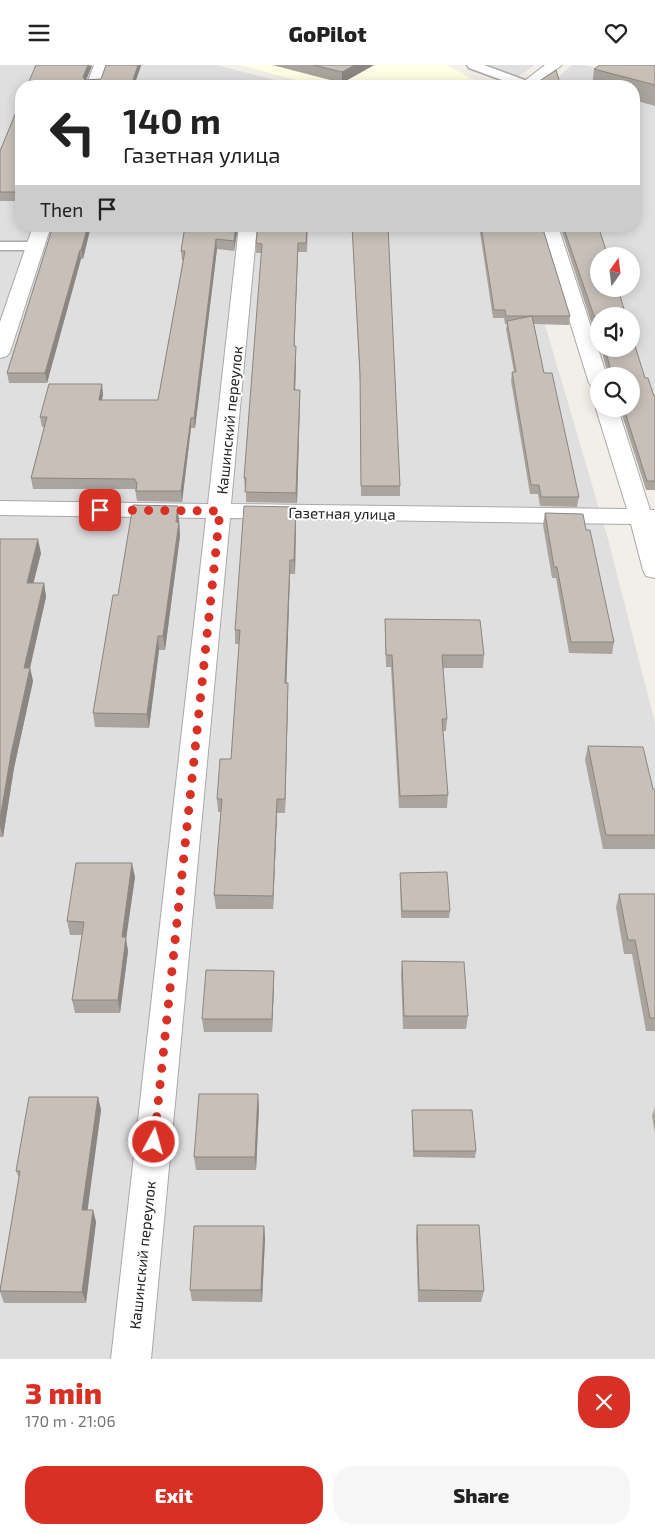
<!DOCTYPE html>
<html lang="en">
<head>
<meta charset="utf-8">
<style>
  body { margin:0; font-family:"Exo 2",sans-serif; background:#f6f6f6; color:#222; height:100vh; display:flex; flex-direction:column; font-size:19px; white-space:nowrap }
  * { box-sizing:border-box; margin:0 }
  p { font-size:16px; color:#767676 }
  .icon { flex:none; width:28px; height:28px; fill:none; stroke:currentColor; stroke-width:2; stroke-linecap:round; stroke-linejoin:round }
  .map { position:relative; height:1294px; overflow:hidden }
  .drawer { display:flex; flex-direction:column; background:#fff; flex:1 }
  .drawer>* { flex:none }
  .guide { position:absolute; left:15px; top:15px; width:625px; height:152px; border-radius:20px; box-shadow:0 2px 12px #0003; background:#fff; color:#222; overflow:hidden }
  .needle { width:32px; rotate:14deg }
  .fabs { position:absolute; left:590px; top:182px; display:grid; gap:10px }
  .fabs a { display:grid; place-items:center; width:50px; height:50px; border-radius:50%; background:#fff; box-shadow:0 2px 12px #0003; font-size:25px }
  .pin { position:absolute; display:grid; place-items:center; width:42px; height:42px; color:#fff; margin:-21px; border-radius:10px; box-shadow:0 2px 8px #0006 }
  .me { position:absolute; width:55px; margin:-28px; rotate:6deg; stroke-linejoin:round; filter:drop-shadow(0 0 4px #0008) }
  .turn { display:flex; align-items:center; gap:18px; height:105px; padding:0 25px; font-size:22px }
  .turn .icon { width:65px; height:65px; stroke-width:2.5 }
  .turn b { display:block; font-size:35px; line-height:42px }
  .then { display:flex; align-items:center; height:48px; padding:0 25px; background:#0003; gap:10px; font-size:19px }
  .round { display:grid; place-items:center; flex:none; width:52px; height:52px; border-radius:20px; background:#f6f6f6 }
  .summary { display:flex; align-items:center; justify-content:space-between; height:85px; padding:0 25px }
  h1 { font-size:30px; font-weight:800; line-height:38px; color:#d93025 }
  .action { display:flex; gap:10px; margin-top:auto; padding:10px 25px }
  .action a { flex:1; height:58px; border-radius:20px; background:#d93025; color:#fff; font-size:20px; font-weight:800; line-height:58px; text-align:center }
  .action a+a { background:#f6f6f6; color:#222 }
  header { display:flex; justify-content:space-between; align-items:center; height:65px; padding:0 25px; background:#fff; font-size:22px; font-weight:800 }
  .map>svg:first-child { display:block }
  .residential { fill:#e0dfdf; fill-rule:evenodd }
  .education { fill:#ffffe5 }
  .lines { fill:none; stroke-linecap:round; stroke-linejoin:round }
  .service-casing { stroke:#a9a9a9; stroke-width:3 }
  .minor-casing { stroke:#a9a9a9; stroke-width:2 }
  .service { fill:#fff; fill-rule:evenodd }
  .minor { fill:#fff; fill-rule:evenodd }
  .wall { fill:#aba49e }
  .shaded-wall { fill:#8b8681 }
  .building { fill:#c7bfb8; stroke:#8b8681 }
  .route { stroke:#d93025; stroke-width:9; stroke-dasharray:0 16.2 }
  .labels { text-anchor:middle; dominant-baseline:central; stroke-width:4; stroke-linejoin:round; paint-order:stroke }
  .street-label { font-size:15px; fill:#222; stroke:#fff }
</style>
</head>
<body>
<header><svg class="icon" aria-label="menu" viewBox="0 0 24 24"><path d="M4 6h16M4 12h16M4 18h16"/></svg>GoPilot<svg class="icon" aria-label="heart" viewBox="0 0 24 24"><path d="M12 20l-8-8c-3-5 5-10 8-4 3-6 11-1 8 4z"/></svg></header>
<div class="map">
<svg width="655" height="1294" viewBox="0 0 655 1294">
  <rect width="100%" height="100%" fill="#f2efe9"/>
  <g class="residential">
    <path d="M0 0H217L297 21H21V161H516L608 474 655 658V1294H0Z"/>
    <path d="M464 0H535L517 12Z"/>
    <path d="M572 0H583L655 17V425L631 344V251H603L576 161H634V21H548ZM599 191H631V224H599Z"/>
  </g>
  <path class="education" d="M240 0H447L485 21H318Z"/>
  <g class="lines">
    <defs>
      <g id="service">
        <path d="M467 0H484L530 17 532 20 518 21 469 3Z"/>
        <path d="M0 177H35L40 178 42 181 40 184 35 185H0Z"/>
      </g>
      <g id="minor">
        <path d="M94 0H108L101 21H86Z"/>
        <path d="M545 0H562L534 21H518Z"/>
        <path d="M33 161H51L10 287 7 291 0 293V257Z"/>
        <path d="M239 161H257L231 439 627 444 596 344 599 340V344H618L650 445H655V513L646 511 643 505 631 459 230 453 151 1294H111L206 453 0 450V436L208 439Z"/>
        <path d="M540 161H558L607 311H599V324L592 322 589 318Z"/>
      </g>
    </defs>
    <use href="#service" class="service-casing"/>
    <use href="#minor" class="minor-casing"/>
    <use href="#service" class="service"/>
    <use href="#minor" class="minor"/>
  </g>
  <g class="wall">
    <path d="M272 0H374L342 18Z"/>
    <path d="M655 0V41L634 35V21H592L594 4Z"/>
    <path d="M21 35V129L19 136H0V86Z"/>
    <path d="M53 161H95L94 165H90L83 194H81L47 318H9L7 308Z"/>
    <path d="M185 161H238L234 186 217 184 195 363H191L182 437 137 436 135 424H33L31 413 44 362H42L40 352 103 329 102 335H158L183 195H182L181 186Z"/>
    <path d="M308 161 307 187H298L294 281 296 291 295 325 300 335 297 438 246 437V424H245L244 413 262 188H256V178Z"/>
    <path d="M352 161H388L400 421V431H361L360 318Z"/>
    <path d="M479 161H542L570 251 569 260 534 259 544 308 579 432 577 442 540 441 538 429H530L511 316 512 307H514L506 264 507 259H505L504 253H493Z"/>
    <path d="M560 161H598L599 276 594 260H592Z"/>
    <path d="M601 284H631L654 331H655V425H646L620 344H631V311H608V309Z"/>
    <path d="M545 448 586 465 614 577 612 589 569 588 556 513H552L543 460Z"/>
    <path d="M179 454 180 471 165 585H159L149 663 95 662 93 648 118 530Z"/>
    <path d="M296 456 295 509H290L286 618H288V632L285 748H277L273 844H216L214 830 221 747H218L217 734 231 694 239 579H235V565Z"/>
    <path d="M0 474 41 488 33 518H44L46 532 30 603 33 616 14 703 3 772H0Z"/>
    <path d="M385 554 484 590 483 603H443L447 654 446 666H443L448 730 447 743H399L391 602H386L385 567Z"/>
    <path d="M588 681 653 724H655V784H603L585 695Z"/>
    <path d="M400 808 450 846 449 853H401L400 815Z"/>
    <path d="M135 812 126 874 128 886 120 948H75L72 935 82 870H70L67 856Z"/>
    <path d="M619 829H655V966H646L632 889H624L616 842Z"/>
    <path d="M402 896 468 951 466 964H403L401 909Z"/>
    <path d="M274 906V919L272 967H204L202 954Z"/>
    <path d="M98 1032 101 1045 87 1145H93L96 1157 86 1238H4L0 1227V1223L19 1113 16 1106Z"/>
    <path d="M259 1042 256 1105H196L194 1092Z"/>
    <path d="M655 1042V1069L652 1051Z"/>
    <path d="M412 1045 476 1086 475 1093 413 1092 412 1052Z"/>
    <path d="M417 1160 484 1226 481 1237H418L416 1171Z"/>
    <path d="M264 1161 265 1173 262 1237 192 1236 190 1225Z"/>
  </g>
  <g class="shaded-wall">
    <path d="M88 0 92 1 84 20 83 12Z"/>
    <path d="M138 0H141V1L134 21H131Z"/>
    <path d="M355 0H374L342 18V7Z"/>
    <path d="M20 119 21 129 19 136 17 127Z"/>
    <path d="M88 161H90V165L83 194 81 185Z"/>
    <path d="M236 161H238L234 186V176Z"/>
    <path d="M216 174 217 184 195 363 194 353Z"/>
    <path d="M298 178V187L294 291V281Z"/>
    <path d="M80 185 81 194 47 318 45 308Z"/>
    <path d="M296 281V291L295 335 294 325Z"/>
    <path d="M102 319 103 329 100 345 99 335Z"/>
    <path d="M300 325V335L297 438 296 428Z"/>
    <path d="M191 353V363L182 437 181 426Z"/>
    <path d="M178 441 180 471 165 585 163 571Z"/>
    <path d="M296 442V456L295 509 294 495Z"/>
    <path d="M38 474 41 488 30 532 27 518Z"/>
    <path d="M290 495V509L286 632 285 618Z"/>
    <path d="M44 518 46 532 27 616 24 603Z"/>
    <path d="M158 571 159 585 149 663 147 649Z"/>
    <path d="M30 603 33 616 14 703 3 772 0 761V754L11 689Z"/>
    <path d="M288 618V632L285 748V734Z"/>
    <path d="M277 734V748L273 844V831Z"/>
    <path d="M132 798 135 812 126 874 128 886 120 948 118 935 122 872Z"/>
    <path d="M274 906V919L272 967V954Z"/>
    <path d="M258 1029 259 1042 256 1105 255 1092Z"/>
    <path d="M98 1032 101 1045 86 1157 82 1145Z"/>
    <path d="M93 1145 96 1157 86 1238 82 1227Z"/>
    <path d="M264 1161 265 1173 262 1237 261 1225Z"/>
  </g>
  <g class="building">
    <path d="M36 0H88L83 12 85 15 101 14 106 0H138L131 21H27Z"/>
    <path d="M313 0H355L342 7Z"/>
    <path d="M600 0H655V20L594 4Z"/>
    <path d="M556 5 561 21H532Z"/>
    <path d="M21 35V119H20L17 127H0V86Z"/>
    <path d="M53 161H88L81 185H80L45 308H7Z"/>
    <path d="M185 161H236L234 176 216 174 194 353H191L181 426H136L137 417H135V414L31 413 47 352H40L49 319H102L99 335H158L185 186H181Z"/>
    <path d="M258 161H307L306 178H298L294 281H296L294 325H300L296 428 245 427 246 413H244L262 179 256 178Z"/>
    <path d="M352 161H388L400 421H361L360 308Z"/>
    <path d="M481 161H542L570 251H506L505 245H494Z"/>
    <path d="M563 161H598L608 191H599V224H618L626 251H599V263L595 251H594Z"/>
    <path d="M532 251 544 308H552L579 432H541L539 420H531L512 307H516L507 256Z"/>
    <path d="M631 268 645 313H648L654 331H655V416H647L624 344H631V311H611L609 304 610 302 605 284H631Z"/>
    <path d="M133 440 178 441 176 457H179L163 571H158L147 649 93 648 113 530H118Z"/>
    <path d="M244 441 296 442 294 495H290L285 618H288L285 734H277L273 831 214 830 222 734H217L220 694H231L240 565H235Z"/>
    <path d="M545 448 583 449 586 465H590L614 577H571L557 502H554Z"/>
    <path d="M0 474H38L27 518H44L24 603H30L11 689 0 754Z"/>
    <path d="M385 554 480 555 484 590H442L447 654H442L448 730 400 731 392 590H386Z"/>
    <path d="M588 681 643 682 653 724H655V770H606Z"/>
    <path d="M76 798H132L122 872H126L118 935H72L84 857 67 856Z"/>
    <path d="M447 807 450 846H402L400 808Z"/>
    <path d="M619 829H655V953H650L635 875H628Z"/>
    <path d="M402 896 464 897 468 951H404Z"/>
    <path d="M206 905 274 906 272 954H202Z"/>
    <path d="M199 1029H258L255 1092H194Z"/>
    <path d="M29 1032H98L82 1145H93L82 1227 0 1226 20 1106H16Z"/>
    <path d="M412 1045H472L476 1086H414Z"/>
    <path d="M417 1160H479L484 1226 419 1225Z"/>
    <path d="M194 1161H264L261 1225H190Z"/>
  </g>
  <g class="lines">
    <path class="route" d="M100 445 220 446 154 1077"/>
  </g>
  <g class="labels">
    <g class="street-label">
      <text transform="translate(229 355) rotate(-84)">Кашинский переулок</text>
      <text transform="translate(342 448) rotate(1)">Газетная улица</text>
      <text transform="translate(142 1190) rotate(-84)">Кашинский переулок</text>
    </g>
  </g>
</svg>
<div class="fabs">
<a><svg class="needle" viewBox="-14 -14 28 28"><path d="M0-13l5 13h-10z" fill="#e53935"/><path d="M0 13l5-13h-10z" fill="#767676"/></svg></a>
<a><svg class="icon" aria-label="sound" viewBox="0 0 24 24"><path d="M4 9h4l5-4v14l-5-4H4zM17 9q2 3 0 6"/></svg></a>
<a><svg class="icon" aria-label="search" viewBox="0 0 24 24"><circle cx="10" cy="10" r="6"/><path d="M15 15l6 6"/></svg></a>
</div>
<div class="pin" style="left:100px;top:445px;background:#d93025"><svg class="icon" aria-label="arrive" viewBox="0 0 24 24"><path d="M6 21V4h12l-3 4 3 4H6"/></svg></div>
<svg class="me" style="left:154px;top:1077px" viewBox="-20 -20 40 40"><circle r="17" fill="#d93025" stroke="#fff" stroke-width="3"/><path d="M0-11L8 9 0 5-8 9z" fill="#fff"/></svg>
<div class="guide">
<div class="turn"><svg class="icon" aria-label="left" viewBox="0 0 24 24"><path d="M17 20v-9H6M10 6l-5 5 5 5"/></svg><div><b>140 m</b>Газетная улица</div></div>
<div class="then">Then<svg class="icon" aria-label="arrive" viewBox="0 0 24 24"><path d="M6 21V4h12l-3 4 3 4H6"/></svg></div>
</div>
</div>
<section class="drawer">
<div class="summary"><div><h1>3 min</h1><p>170 m · 21:06</p></div><a class="round" style="background:#d93025;color:#fff"><svg class="icon" aria-label="close" viewBox="0 0 24 24"><path d="M6 6l12 12M18 6L6 18"/></svg></a></div>
<div class="action"><a>Exit</a><a>Share</a></div>
</section>
</body>
</html>
